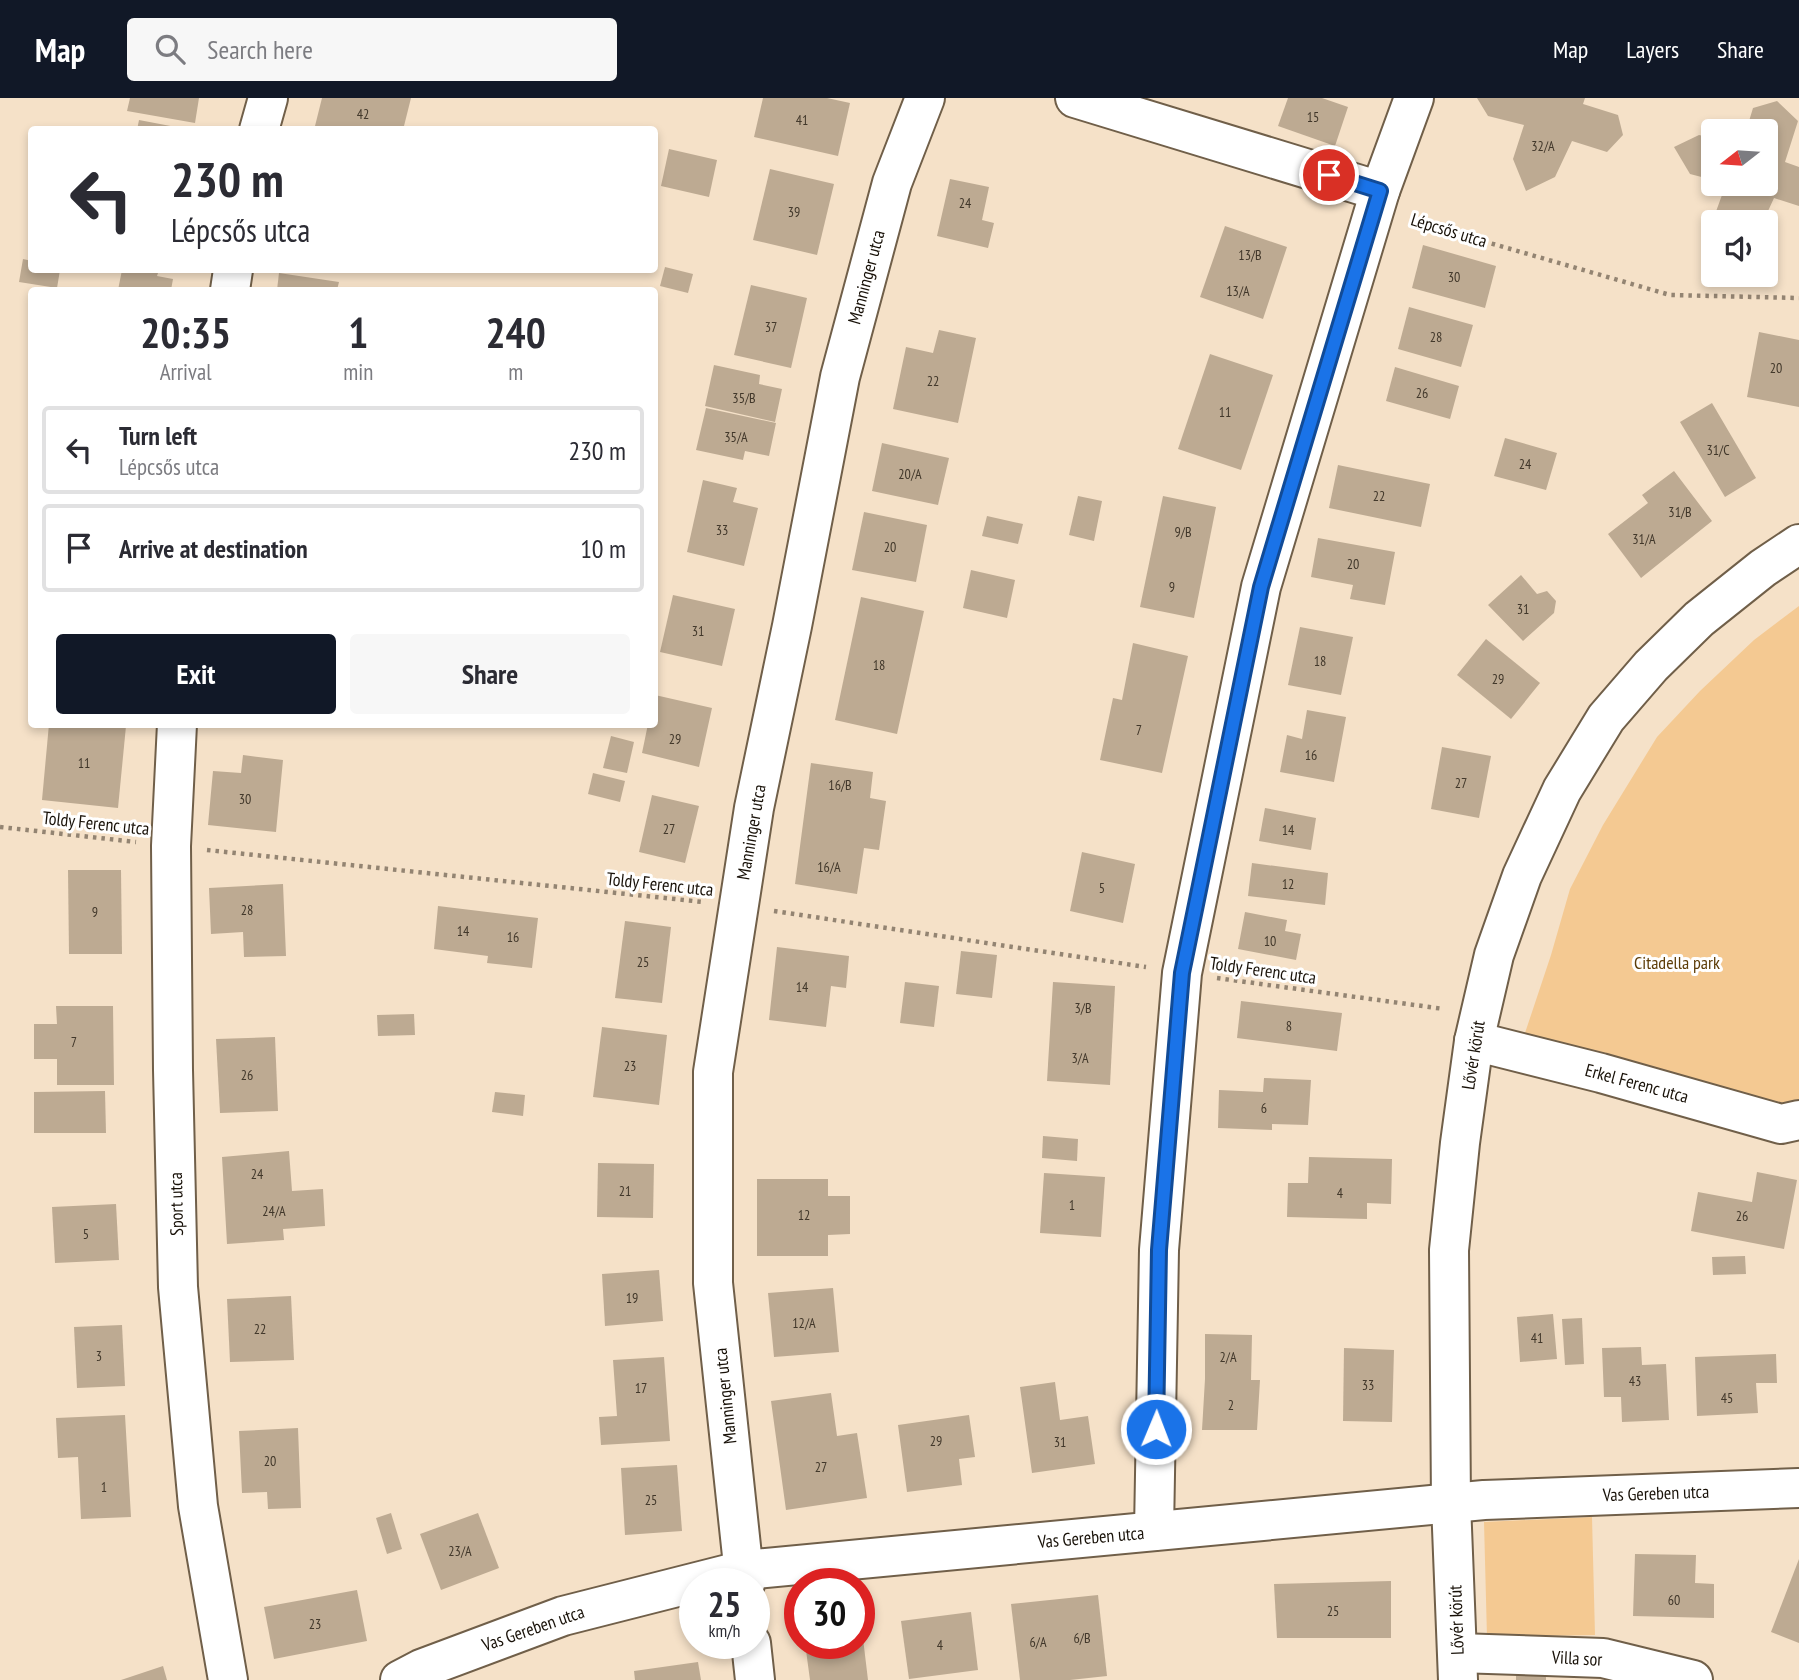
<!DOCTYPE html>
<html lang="en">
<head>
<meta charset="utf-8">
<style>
  body { margin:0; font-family:"PT Sans Narrow",sans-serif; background:#f7f7f7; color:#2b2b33; height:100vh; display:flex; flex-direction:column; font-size:26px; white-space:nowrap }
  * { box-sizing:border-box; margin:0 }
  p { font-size:23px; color:#7c7c81 }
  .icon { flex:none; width:38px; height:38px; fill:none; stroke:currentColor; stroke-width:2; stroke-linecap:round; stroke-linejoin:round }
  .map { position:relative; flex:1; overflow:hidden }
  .details { position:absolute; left:28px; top:189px; width:630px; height:441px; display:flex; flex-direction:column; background:#fff; border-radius:7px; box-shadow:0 4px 10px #0003 }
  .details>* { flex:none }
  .guide { position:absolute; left:28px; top:28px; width:630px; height:147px; border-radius:7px; box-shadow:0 4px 10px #0003; background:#fff; color:#2b2b33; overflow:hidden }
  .needle { width:46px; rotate:253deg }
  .controls { position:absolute; left:1701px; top:21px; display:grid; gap:14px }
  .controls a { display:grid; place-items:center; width:77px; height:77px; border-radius:7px; background:#fff; box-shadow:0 4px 10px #0003; font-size:35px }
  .speed { position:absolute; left:679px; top:1470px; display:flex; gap:14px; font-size:35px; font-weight:700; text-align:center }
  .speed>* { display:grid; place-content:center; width:91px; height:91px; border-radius:50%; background:#fff; box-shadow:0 4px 10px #0003; line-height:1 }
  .speed small { font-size:18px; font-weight:400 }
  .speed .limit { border:10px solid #d22; background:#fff; color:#111 }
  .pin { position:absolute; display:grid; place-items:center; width:60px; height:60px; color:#fff; margin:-30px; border:4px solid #fff; border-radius:50%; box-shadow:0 2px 7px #0007 }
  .me { position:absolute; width:77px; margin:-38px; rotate:1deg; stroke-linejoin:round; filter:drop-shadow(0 0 5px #0008) }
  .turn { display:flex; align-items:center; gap:24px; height:147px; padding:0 28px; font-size:32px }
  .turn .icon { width:91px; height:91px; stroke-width:2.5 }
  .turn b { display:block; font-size:49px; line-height:60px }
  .eta { display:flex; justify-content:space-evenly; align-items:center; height:119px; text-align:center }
  .eta b { font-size:42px; font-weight:700; line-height:49px }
  .button { display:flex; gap:14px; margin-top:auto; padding:14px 28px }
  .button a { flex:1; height:80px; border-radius:7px; background:#111827; color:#fff; font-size:28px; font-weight:700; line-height:80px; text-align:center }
  .button a+a { background:#f7f7f7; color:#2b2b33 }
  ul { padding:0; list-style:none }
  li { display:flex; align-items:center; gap:21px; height:88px; margin:0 14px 10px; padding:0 14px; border:4px solid #e1e1e2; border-radius:7px }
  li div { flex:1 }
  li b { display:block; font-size:26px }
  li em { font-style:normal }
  header { display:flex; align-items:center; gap:42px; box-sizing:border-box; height:98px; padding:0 35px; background:#111827; color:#fff }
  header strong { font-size:33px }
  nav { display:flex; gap:38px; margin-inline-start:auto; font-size:24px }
  .search { width:490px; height:63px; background:#f7f7f7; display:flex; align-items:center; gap:18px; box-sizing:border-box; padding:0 24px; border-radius:7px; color:#7c7c81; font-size:26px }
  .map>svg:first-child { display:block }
  .green { fill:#f4c992 }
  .building { fill:#bdaa92 }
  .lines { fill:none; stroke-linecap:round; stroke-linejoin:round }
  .minor-casing { stroke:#705f49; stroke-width:42 }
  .path { stroke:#938472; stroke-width:4.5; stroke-dasharray:3.5 5; stroke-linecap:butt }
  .minor { stroke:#fff; stroke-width:38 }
  .route-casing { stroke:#114b97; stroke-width:18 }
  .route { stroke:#1a73e8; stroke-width:12 }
  .labels { text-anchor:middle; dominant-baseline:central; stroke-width:6; stroke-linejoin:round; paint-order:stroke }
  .number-label { font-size:14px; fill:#41372a }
  .street-label { font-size:18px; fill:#181108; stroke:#fff }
  .park-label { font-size:18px; fill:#5e3d08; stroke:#fff }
</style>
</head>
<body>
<header>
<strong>Map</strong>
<div class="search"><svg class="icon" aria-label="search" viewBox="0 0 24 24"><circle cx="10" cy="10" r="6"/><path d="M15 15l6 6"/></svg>Search here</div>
<nav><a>Map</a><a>Layers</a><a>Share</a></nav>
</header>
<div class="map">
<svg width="1799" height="1582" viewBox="0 0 1799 1582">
  <rect width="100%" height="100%" fill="#f5e1c8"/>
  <g class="green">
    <path d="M1799 508V1017L1522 944 1551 857 1570 791 1603 727 1657 639 1700 593 1754 542Z"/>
    <path d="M1592 1419 1595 1537 1487 1539 1484 1424Z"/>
  </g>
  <g class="building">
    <path d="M130 0H199L195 25 127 13Z"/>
    <path d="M322 0H411L403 32H314Z"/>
    <path d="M763 0H827L850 5 838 58 754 39Z"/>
    <path d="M1288 0H1322L1348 9 1335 48 1278 28Z"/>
    <path d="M1477 0H1585L1583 6 1618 17 1623 37 1607 54 1572 43 1555 79 1526 93 1513 61 1524 27 1488 18Z"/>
    <path d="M1777 3 1798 23 1785 64 1799 69V108L1774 100 1763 124H1716L1714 119 1726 86H1766V33H1746L1753 10Z"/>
    <path d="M139 22 181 30V32H137Z"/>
    <path d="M1699 37 1713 40V82L1690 76 1674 49Z"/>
    <path d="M669 51 717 62 709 99 661 88Z"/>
    <path d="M770 71 834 86 817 157 753 142Z"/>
    <path d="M950 81 989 89 982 122 994 125 988 150 937 138Z"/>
    <path d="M1225 128 1287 149 1263 221 1200 199Z"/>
    <path d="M1423 147 1496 168 1485 210 1412 190Z"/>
    <path d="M23 161 32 163V172H60L57 190 19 184Z"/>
    <path d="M665 169 693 176 688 195 660 188Z"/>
    <path d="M122 172 133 173V172H159L157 178 173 181 171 192H118Z"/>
    <path d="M279 175 339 184 337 192H277Z"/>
    <path d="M751 187 807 200 791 270 734 257Z"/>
    <path d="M1409 209 1473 227 1461 269 1398 251Z"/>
    <path d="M939 232 976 240 958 325 893 311 906 249 933 255Z"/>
    <path d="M1759 234 1799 242V309L1747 299Z"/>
    <path d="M1210 256 1273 277 1241 372 1178 351Z"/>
    <path d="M714 267 760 277 759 286 782 291 775 324 705 308Z"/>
    <path d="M1395 269 1459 288 1450 321 1386 303Z"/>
    <path d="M1712 305 1756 380 1725 399 1680 324Z"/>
    <path d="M706 310 776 325 769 358 745 353 743 362 696 352Z"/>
    <path d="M1505 340 1557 355 1546 392 1494 378Z"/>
    <path d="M882 345 949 360 938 407 872 393Z"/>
    <path d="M1338 367 1430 386 1421 429 1329 410Z"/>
    <path d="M1674 373 1712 423 1641 480 1608 436 1648 405 1642 397Z"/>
    <path d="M703 382 737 390 733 404 758 410 744 468 687 454Z"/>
    <path d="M1078 398 1102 403 1094 443 1069 437Z"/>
    <path d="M1163 398 1216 409 1194 520 1140 509Z"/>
    <path d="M864 414 927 427 916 484 852 472Z"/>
    <path d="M987 418 1023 426 1018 446 982 438Z"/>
    <path d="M1318 440 1395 454 1385 507 1350 501 1353 487 1311 479Z"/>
    <path d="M971 472 1015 482 1007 520 963 510Z"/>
    <path d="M1521 477 1537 496 1547 493 1556 503 1554 515 1523 543 1488 507Z"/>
    <path d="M673 497 735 511 722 568 660 554Z"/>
    <path d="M861 499 924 513 897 636 835 622Z"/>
    <path d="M1300 529 1353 539 1341 597 1288 587Z"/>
    <path d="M1486 541 1540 585 1511 621 1457 577Z"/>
    <path d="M1133 545 1188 558 1162 675 1100 662 1113 600 1122 602Z"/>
    <path d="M655 597 712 610 699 669 642 655 648 626H654Z"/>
    <path d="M1307 612 1346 619 1334 684 1280 674 1287 637 1302 641Z"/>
    <path d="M49 626 126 628 118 710 42 702Z"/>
    <path d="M611 638 634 644 627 675 603 670Z"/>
    <path d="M1442 649 1491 658 1479 720 1431 711Z"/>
    <path d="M243 657 283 662 276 734 208 727 213 673 241 675Z"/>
    <path d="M811 665 873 674 870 700 886 703 879 752 864 750 857 796 795 786Z"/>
    <path d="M593 675 625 683 620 704 588 696Z"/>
    <path d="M652 697 699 708 685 765 639 754Z"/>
    <path d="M1265 710 1316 720 1311 752 1259 743Z"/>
    <path d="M1082 754 1135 766 1123 825 1070 813Z"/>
    <path d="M1252 765 1328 775 1325 807 1248 798Z"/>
    <path d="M68 772H121L122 856H69Z"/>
    <path d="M283 786 286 858 244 859 243 834 211 836 209 790Z"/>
    <path d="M438 808 538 820 532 870 487 865 488 858 434 851Z"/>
    <path d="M1245 814 1287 822 1285 833 1301 836 1296 862 1238 851Z"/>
    <path d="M625 823 671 829 662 905 615 900Z"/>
    <path d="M777 849 849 858 846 890 831 888 826 929 769 922Z"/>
    <path d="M961 853 997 857 992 900 956 896Z"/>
    <path d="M905 884 939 888 934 929 900 925Z"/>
    <path d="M1053 884 1115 888 1110 987 1047 983Z"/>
    <path d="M1241 903 1342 915 1337 953 1237 940Z"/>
    <path d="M56 908H113L114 987H57V961H34V926H57Z"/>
    <path d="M414 916 415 937 378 938 377 917Z"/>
    <path d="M602 929 667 937 659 1007 593 999Z"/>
    <path d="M275 939 278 1013 220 1015 216 941Z"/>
    <path d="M1264 980 1311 982 1308 1027 1272 1026V1032L1218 1030 1219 992 1263 994Z"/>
    <path d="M105 993 106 1035H34V994Z"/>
    <path d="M495 994 525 997 523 1018 492 1014Z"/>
    <path d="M1043 1038 1078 1041 1077 1063 1042 1060Z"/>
    <path d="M289 1053 292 1093 323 1091 325 1128 283 1131 284 1142 227 1146 222 1059Z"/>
    <path d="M1309 1059 1392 1061 1391 1106 1367 1105V1121L1287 1119 1288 1085H1308Z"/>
    <path d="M598 1065 654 1066 653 1120 597 1119Z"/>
    <path d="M1757 1074 1797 1082 1784 1151 1691 1133 1698 1094 1752 1104Z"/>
    <path d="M1044 1075 1105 1079 1101 1139 1040 1135Z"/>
    <path d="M757 1081H828V1098H850V1136L828 1137V1158H757Z"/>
    <path d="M116 1106 119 1162 55 1165 52 1109Z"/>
    <path d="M1745 1158 1746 1176 1713 1177 1712 1159Z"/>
    <path d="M659 1172 663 1223 605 1228 602 1176Z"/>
    <path d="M833 1190 839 1254 774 1259 768 1195Z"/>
    <path d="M291 1198 294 1262 230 1264 227 1201Z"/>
    <path d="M1553 1216 1557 1261 1520 1264 1517 1219Z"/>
    <path d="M1582 1220 1584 1266 1565 1267 1562 1221Z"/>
    <path d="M122 1227 125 1288 77 1290 74 1229Z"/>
    <path d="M1205 1236 1252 1237 1251 1282H1260L1257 1332H1202L1205 1281Z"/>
    <path d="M1641 1249 1642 1267 1666 1266 1669 1322 1622 1324 1621 1299H1604L1602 1250Z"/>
    <path d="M1344 1250 1394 1252 1392 1324 1343 1323Z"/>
    <path d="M1776 1256 1777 1285H1756L1758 1315 1697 1318 1695 1259Z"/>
    <path d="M664 1259 670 1343 601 1347 599 1319 617 1318 613 1262Z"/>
    <path d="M1055 1284 1060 1322 1088 1318 1095 1366 1032 1375 1020 1289Z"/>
    <path d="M831 1295 837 1338 857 1335 867 1400 786 1412 771 1303Z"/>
    <path d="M125 1317 131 1419 81 1421 78 1359 58 1360 56 1320Z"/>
    <path d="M969 1317 975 1359 959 1361 962 1387 907 1394 898 1327Z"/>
    <path d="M298 1330 301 1410 268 1411 267 1394 242 1395 239 1333Z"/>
    <path d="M677 1367 682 1433 625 1437 621 1370Z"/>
    <path d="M391 1415 402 1451 387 1456 376 1420Z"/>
    <path d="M478 1415 499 1470 441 1492 420 1436Z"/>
    <path d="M1635 1456 1696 1457 1695 1485 1714 1486V1520L1633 1518Z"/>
    <path d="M1799 1461V1545L1771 1534Z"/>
    <path d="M1391 1483V1540H1277L1274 1486Z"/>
    <path d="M357 1492 367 1543 274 1561 264 1509Z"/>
    <path d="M1098 1497 1107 1578 1070 1582H1020L1011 1506Z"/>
    <path d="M971 1514 978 1572 909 1581 901 1523Z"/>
    <path d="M859 1532H862L868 1582H810L805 1545H859Z"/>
    <path d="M698 1564 701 1582H635L634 1573Z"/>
    <path d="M163 1568 167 1582H121Z"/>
    <rect x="1516" y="1573" width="30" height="9"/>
  </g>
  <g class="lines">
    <defs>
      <g id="minor">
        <path d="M1075 0 1380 93"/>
        <path d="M259 32 268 0"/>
        <path d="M230 192 233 172"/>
        <path d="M177 626 171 748 173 972 178 1189 198 1408 228 1582"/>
        <path d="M1474 943 1601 975 1781 1026 1799 1022"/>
        <path d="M1154 1433 1159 1152 1182 875 1261 489 1380 93 1414 0"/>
        <path d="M745 1486 713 1185V974L754 710 792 528 840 279 892 85 925 0"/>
        <path d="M751 1545 755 1582"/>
        <path d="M1458 1555 1603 1560 1693 1582"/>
        <path d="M400 1582 421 1571 563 1518 744 1472 1484 1402 1799 1390"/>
        <path d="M1458 1582 1451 1405 1449 1152 1460 1045 1474 943 1494 857 1522 778 1562 692 1606 620 1651 568 1699 521 1763 470 1799 446"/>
      </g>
    </defs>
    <use href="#minor" class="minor-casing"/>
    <g class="path">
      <path d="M1410 122 1670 197 1799 200"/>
      <path d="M0 729 136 744"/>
      <path d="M207 752 703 804"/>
      <path d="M774 813 1146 869"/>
      <path d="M1217 880 1444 911"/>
    </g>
    <use href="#minor" class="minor"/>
  </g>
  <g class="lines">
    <defs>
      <path id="route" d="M1156 1331 1159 1152 1182 875 1261 489 1380 93 1329 77"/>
    </defs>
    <use href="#route" class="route-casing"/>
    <use href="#route" class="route"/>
  </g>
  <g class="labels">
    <g class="number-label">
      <text x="363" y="16">42</text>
      <text x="1313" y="19">15</text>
      <text x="802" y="22">41</text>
      <text x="1543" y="48">32/A</text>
      <text x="965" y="105">24</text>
      <text x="794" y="114">39</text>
      <text x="1250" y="157">13/B</text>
      <text x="1454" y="179">30</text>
      <text x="1238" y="193">13/A</text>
      <text x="771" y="229">37</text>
      <text x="1436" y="239">28</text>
      <text x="1776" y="270">20</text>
      <text x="933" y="283">22</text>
      <text x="1422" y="295">26</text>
      <text x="744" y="300">35/B</text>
      <text x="1225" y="314">11</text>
      <text x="736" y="339">35/A</text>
      <text x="1718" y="352">31/C</text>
      <text x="1525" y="366">24</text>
      <text x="910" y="376">20/A</text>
      <text x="1379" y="398">22</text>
      <text x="1680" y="414">31/B</text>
      <text x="722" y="432">33</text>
      <text x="1183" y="434">9/B</text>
      <text x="1644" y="441">31/A</text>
      <text x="890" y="449">20</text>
      <text x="1353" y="466">20</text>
      <text x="1172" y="489">9</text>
      <text x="1523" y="511">31</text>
      <text x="698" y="533">31</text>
      <text x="1320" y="563">18</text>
      <text x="879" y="567">18</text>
      <text x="1498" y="581">29</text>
      <text x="1139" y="632">7</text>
      <text x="675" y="641">29</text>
      <text x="1311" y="657">16</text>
      <text x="84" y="665">11</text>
      <text x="1461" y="685">27</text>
      <text x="840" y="687">16/B</text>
      <text x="245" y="701">30</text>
      <text x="669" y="731">27</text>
      <text x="1288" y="732">14</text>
      <text x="829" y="769">16/A</text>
      <text x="1288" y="786">12</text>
      <text x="1102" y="790">5</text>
      <text x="247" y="812">28</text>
      <text x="95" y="814">9</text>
      <text x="463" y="833">14</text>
      <text x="513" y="839">16</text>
      <text x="1270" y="843">10</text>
      <text x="643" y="864">25</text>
      <text x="802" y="889">14</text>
      <text x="1083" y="910">3/B</text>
      <text x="1289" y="928">8</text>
      <text x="74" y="944">7</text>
      <text x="1080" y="960">3/A</text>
      <text x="630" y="968">23</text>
      <text x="247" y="977">26</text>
      <text x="1264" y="1010">6</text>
      <text x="257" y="1076">24</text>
      <text x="625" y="1093">21</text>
      <text x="1340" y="1095">4</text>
      <text x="1072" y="1107">1</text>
      <text x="274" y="1113">24/A</text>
      <text x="804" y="1117">12</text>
      <text x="1742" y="1118">26</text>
      <text x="86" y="1136">5</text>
      <text x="632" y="1200">19</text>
      <text x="804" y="1225">12/A</text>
      <text x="260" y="1231">22</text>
      <text x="1537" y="1240">41</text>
      <text x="99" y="1258">3</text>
      <text x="1228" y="1259">2/A</text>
      <text x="1635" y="1283">43</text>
      <text x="1368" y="1287">33</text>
      <text x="641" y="1290">17</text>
      <text x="1727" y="1300">45</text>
      <text x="1231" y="1307">2</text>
      <text x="936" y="1343">29</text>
      <text x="1060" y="1344">31</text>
      <text x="270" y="1363">20</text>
      <text x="821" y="1369">27</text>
      <text x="104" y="1389">1</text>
      <text x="651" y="1402">25</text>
      <text x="460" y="1453">23/A</text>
      <text x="1674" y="1502">60</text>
      <text x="1333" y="1513">25</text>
      <text x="315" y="1526">23</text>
      <text x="1082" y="1540">6/B</text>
      <text x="1038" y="1544">6/A</text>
      <text x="940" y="1547">4</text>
    </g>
    <g class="street-label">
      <text transform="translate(1449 132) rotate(17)">Lépcsős utca</text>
      <text transform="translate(866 179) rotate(-75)">Manninger utca</text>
      <text transform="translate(96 725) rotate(6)">Toldy Ferenc utca</text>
      <text transform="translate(751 734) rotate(-80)">Manninger utca</text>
      <text transform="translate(660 786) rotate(6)">Toldy Ferenc utca</text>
      <text transform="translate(1263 872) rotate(8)">Toldy Ferenc utca</text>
      <text transform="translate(1473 957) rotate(-81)">Lővér körút</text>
      <text transform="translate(1637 985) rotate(15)">Erkel Ferenc utca</text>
      <text transform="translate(176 1106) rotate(-91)">Sport utca</text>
      <text transform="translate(725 1298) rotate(-96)">Manninger utca</text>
      <text transform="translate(1656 1395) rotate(-2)">Vas Gereben utca</text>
      <text transform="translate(1091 1439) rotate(-5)">Vas Gereben utca</text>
      <text transform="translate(1456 1522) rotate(-92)">Lővér körút</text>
      <text transform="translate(533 1530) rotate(-19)">Vas Gereben utca</text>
      <text transform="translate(1577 1560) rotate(3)">Villa sor</text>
    </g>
    <g class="park-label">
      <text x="1677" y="864">Citadella park</text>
    </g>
  </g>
</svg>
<div class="controls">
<a><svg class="needle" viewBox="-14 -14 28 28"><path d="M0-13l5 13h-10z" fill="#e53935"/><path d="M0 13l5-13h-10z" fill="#7c7c81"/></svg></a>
<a><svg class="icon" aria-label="sound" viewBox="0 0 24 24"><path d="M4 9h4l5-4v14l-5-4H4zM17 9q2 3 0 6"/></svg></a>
</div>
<div class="speed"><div>25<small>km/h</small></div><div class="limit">30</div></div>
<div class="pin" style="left:1329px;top:77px;background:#d93025"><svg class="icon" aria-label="arrive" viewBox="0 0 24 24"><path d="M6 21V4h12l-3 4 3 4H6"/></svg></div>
<svg class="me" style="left:1156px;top:1331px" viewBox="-20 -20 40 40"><circle r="17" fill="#1a73e8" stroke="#fff" stroke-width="3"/><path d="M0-11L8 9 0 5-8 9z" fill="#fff"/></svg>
<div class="guide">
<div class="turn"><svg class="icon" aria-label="left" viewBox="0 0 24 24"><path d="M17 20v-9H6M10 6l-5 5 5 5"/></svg><div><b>230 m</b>Lépcsős utca</div></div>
</div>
<section class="details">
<div class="eta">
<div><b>20:35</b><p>Arrival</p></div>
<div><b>1</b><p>min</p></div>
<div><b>240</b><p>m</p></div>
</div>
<ul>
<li><svg class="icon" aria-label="left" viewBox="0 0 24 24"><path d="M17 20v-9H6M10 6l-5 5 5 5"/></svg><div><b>Turn left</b><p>Lépcsős utca</p></div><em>230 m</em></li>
<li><svg class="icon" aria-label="arrive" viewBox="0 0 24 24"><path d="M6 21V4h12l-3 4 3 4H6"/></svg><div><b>Arrive at destination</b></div><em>10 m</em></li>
</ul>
<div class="button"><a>Exit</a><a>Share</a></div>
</section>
</div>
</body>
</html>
